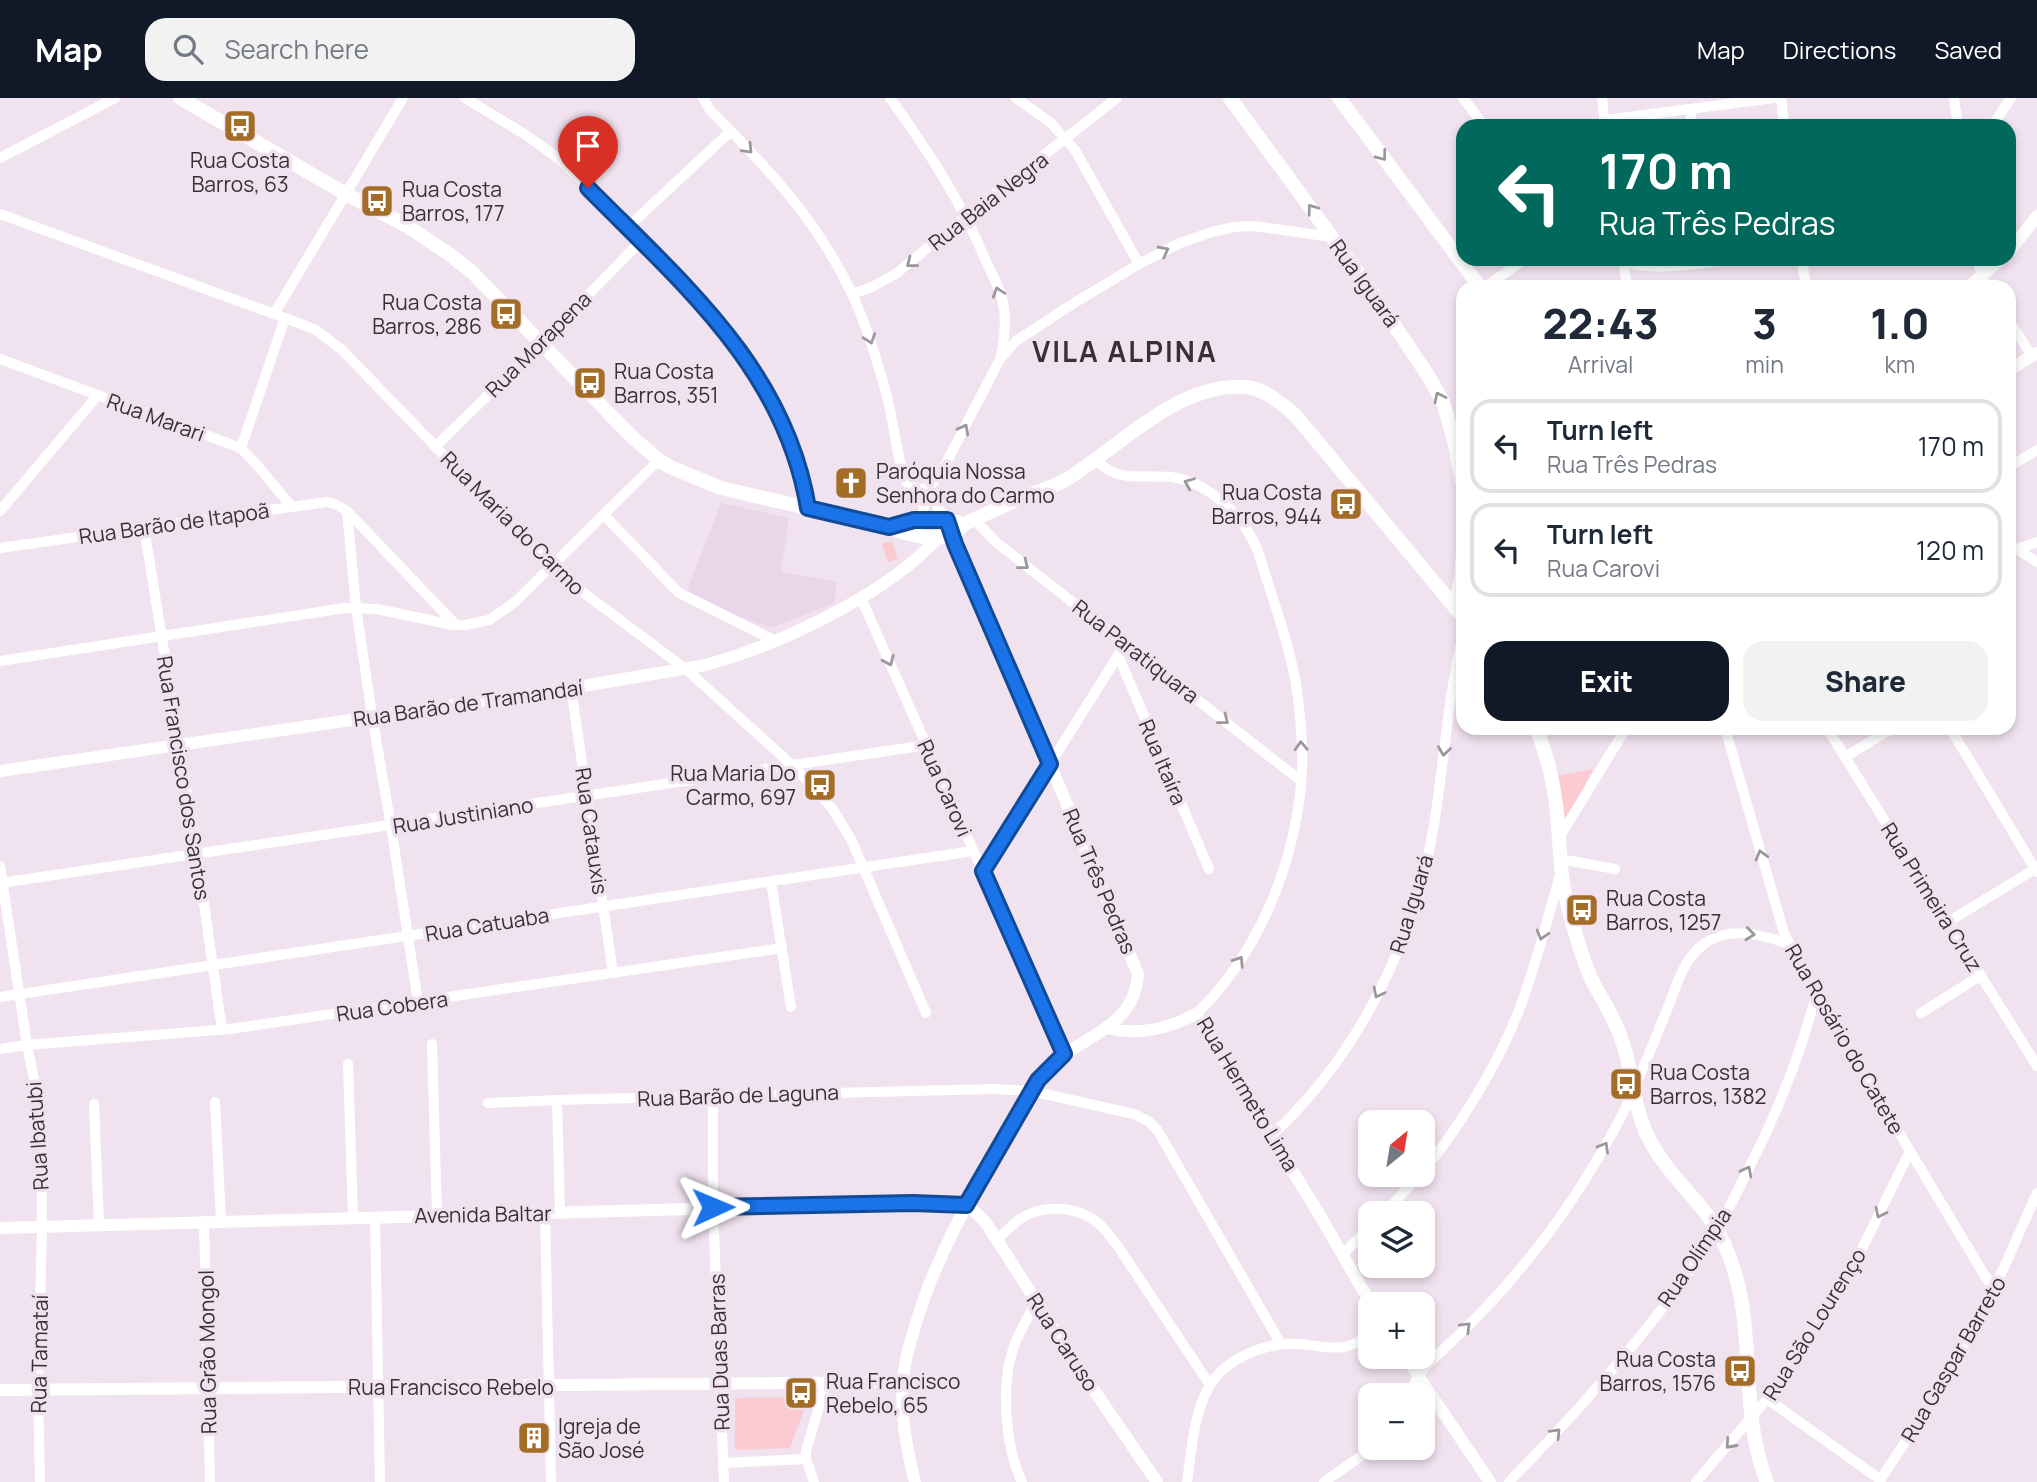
<!DOCTYPE html>
<html lang="en">
<head>
<meta charset="utf-8">
<style>
  body { margin:0; font-family:Manrope,sans-serif; background:#f2f2f3; color:#1f2937; height:100vh; display:flex; flex-direction:column; font-size:26px; white-space:nowrap }
  * { box-sizing:border-box; margin:0 }
  p { font-size:23px; color:#747a83 }
  .icon { flex:none; width:38px; height:38px; fill:none; stroke:currentColor; stroke-width:2; stroke-linecap:round; stroke-linejoin:round }
  .map { position:relative; flex:1; overflow:hidden }
  .side { position:absolute; left:1456px; top:182px; width:560px; height:455px; display:flex; flex-direction:column; background:#fff; border-radius:21px; box-shadow:0 4px 10px #0003 }
  .side>* { flex:none }
  .top-card { position:absolute; left:1456px; top:21px; width:560px; height:147px; border-radius:21px; box-shadow:0 4px 10px #0003; background:#00695c; color:#fff; overflow:hidden }
  .needle { width:46px; rotate:30deg }
  .tools { position:absolute; left:1358px; top:1012px; display:grid; gap:14px }
  .tools a { display:grid; place-items:center; width:77px; height:77px; border-radius:14px; background:#fff; box-shadow:0 4px 10px #0003; font-size:35px }
  .pin { position:absolute; display:grid; place-items:center; width:60px; height:60px; color:#fff; margin:-72px -30px; border-radius:50% 50% 50% 0; rotate:-45deg; box-shadow:0 0 7px #0007 }
  .pin .icon { rotate:45deg }
  .me { position:absolute; width:77px; margin:-38px; rotate:89deg; stroke-linejoin:round; filter:drop-shadow(0 0 5px #0008) }
  .turn { display:flex; align-items:center; gap:24px; height:147px; padding:0 28px; font-size:32px }
  .turn .icon { width:91px; height:91px; stroke-width:2.5 }
  .turn b { display:block; font-size:49px; line-height:60px }
  .eta { display:flex; justify-content:space-evenly; align-items:center; height:119px; text-align:center }
  .eta b { font-size:42px; font-weight:800; line-height:49px }
  .button { display:flex; gap:14px; margin-top:auto; padding:14px 28px }
  .button a { flex:1; height:80px; border-radius:21px; background:#111827; color:#fff; font-size:28px; font-weight:800; line-height:80px; text-align:center }
  .button a+a { background:#f2f2f3; color:#1f2937 }
  ul { padding:0; list-style:none }
  li { display:flex; align-items:center; gap:21px; height:94px; margin:0 14px 10px; padding:0 14px; border:4px solid #e0e1e3; border-radius:21px }
  li div { flex:1 }
  li b { display:block; font-size:26px }
  li em { font-style:normal }
  header { display:flex; align-items:center; gap:42px; box-sizing:border-box; height:98px; padding:0 35px; background:#111827; color:#fff }
  header strong { font-size:33px }
  nav { display:flex; gap:38px; margin-inline-start:auto; font-size:24px }
  .search { width:490px; height:63px; background:#f2f2f3; display:flex; align-items:center; gap:18px; box-sizing:border-box; padding:0 24px; border-radius:21px; color:#747a83; font-size:26px }
  .map>svg:first-child { display:block }
  .built { fill:#ebd6e9 }
  .green { fill:#fccbd1 }
  .lines { fill:none; stroke-linecap:round; stroke-linejoin:round }
  .minor { stroke:#fff; stroke-width:10 }
  .tertiary { stroke:#fff; stroke-width:12 }
  .secondary { stroke:#fff; stroke-width:14 }
  .oneway { stroke:#9b989b }
  .route-casing { stroke:#114b97; stroke-width:18 }
  .route { stroke:#1a73e8; stroke-width:12 }
  .labels { text-anchor:middle; dominant-baseline:central; stroke-width:7; stroke-linejoin:round; paint-order:stroke }
  .poi-label { font-size:21px; fill:#373137; stroke:#f1e2ef; text-anchor:start }
  .street-label { font-size:21px; fill:#373137; stroke:#f1e2ef }
  .district-label { font-size:28px; font-weight:bold; letter-spacing:2px; fill:#373137; stroke:#f1e2ef }
</style>
</head>
<body>
<header>
<strong>Map</strong>
<div class="search"><svg class="icon" aria-label="search" viewBox="0 0 24 24"><circle cx="10" cy="10" r="6"/><path d="M15 15l6 6"/></svg>Search here</div>
<nav><a>Map</a><a>Directions</a><a>Saved</a></nav>
</header>
<div class="map">
<svg width="2037" height="1384" viewBox="0 0 2037 1384">
  <rect width="100%" height="100%" fill="#f1e2ef"/>
  <path class="built" d="M721 405 789 420 781 474 837 484 834 505 771 530 741 519 687 493Z"/>
  <g class="green">
    <path d="M892 443 898 461 888 464 882 446Z"/>
    <path d="M1593 671 1566 725 1557 678Z"/>
    <path d="M809 1299 790 1350 735 1352V1300Z"/>
  </g>
  <g class="lines">
    <g class="minor">
      <path d="M465 0 529 39 559 61C594 94 627 128 661 163 686 190 714 216 736 246 771 293 799 351 808 410"/>
      <path d="M703 0 710 12C765 67 819 124 852 196 866 226 876 259 885 291 893 320 896 351 904 380L907 385 919 392 929 390"/>
      <path d="M890 0C927 51 961 103 985 161 991 174 998 187 1002 200 1007 220 1005 239 1001 258"/>
      <path d="M1016 0 1051 25 1075 52 1139 166"/>
      <path d="M1463 0 1484 28"/>
      <path d="M1602 0 1605 28"/>
      <path d="M1781 0 1784 28"/>
      <path d="M1954 0 1958 28"/>
      <path d="M1690 11 1692 28"/>
      <path d="M1605 22 1774 0"/>
      <path d="M1992 28 2011 0"/>
      <path d="M0 60 115 0"/>
      <path d="M0 116 285 220 316 232 342 252 560 477 687 572 793 668 814 690 832 710 851 741 926 915"/>
      <path d="M628 129 731 33"/>
      <path d="M1614 161C1650 176 1701 165 1739 161"/>
      <path d="M1623 161 1627 189"/>
      <path d="M1802 161 1806 189"/>
      <path d="M1977 161 1982 179 1987 189"/>
      <path d="M1485 189 1525 161"/>
      <path d="M852 196 872 189 897 175 966 118 1117 0"/>
      <path d="M274 216 403 0"/>
      <path d="M2009 223 2032 258"/>
      <path d="M0 261 241 350 257 367 291 408"/>
      <path d="M435 349 541 245 641 143"/>
      <path d="M241 350 285 220"/>
      <path d="M1095 362C1102 367 1109 374 1118 376 1133 381 1154 377 1171 379 1209 384 1244 419 1258 453 1271 497 1290 546 1297 592 1301 622 1304 656 1301 687 1293 770 1257 858 1196 916"/>
      <path d="M2009 369 2037 352"/>
      <path d="M929 390 941 375 1000 261 1016 243 1071 207 1139 166 1180 145 1212 134 1234 129 1254 128 1332 139"/>
      <path d="M929 390 938 410 947 422"/>
      <path d="M919 392 924 407 922 422"/>
      <path d="M0 413 98 297"/>
      <path d="M347 413 356 509 372 618 391 728 418 904"/>
      <path d="M604 417 679 495 774 542"/>
      <path d="M974 421 997 445 1301 683"/>
      <path d="M144 429 197 757 222 932"/>
      <path d="M0 450 327 404 335 406 347 413 456 527"/>
      <path d="M2009 451H2017L2037 444"/>
      <path d="M2017 451 2037 464"/>
      <path d="M861 500 1064 956"/>
      <path d="M1118 557 1209 771"/>
      <path d="M0 563 345 510 377 511 453 527H465L489 522 515 504 659 362"/>
      <path d="M571 590 613 875"/>
      <path d="M1725 630 1784 835 1816 896 1994 1193"/>
      <path d="M1827 630 2037 968"/>
      <path d="M1950 630 2037 774"/>
      <path d="M1845 659 1893 630"/>
      <path d="M1559 740 1626 630"/>
      <path d="M1560 761 1615 771"/>
      <path d="M0 768 27 947 39 1005 41 1025 42 1129 38 1292 40 1384"/>
      <path d="M983 773 1126 545"/>
      <path d="M771 784 791 909"/>
      <path d="M0 785 927 647"/>
      <path d="M1948 824 2035 771"/>
      <path d="M0 899 973 753"/>
      <path d="M1921 915 1980 878"/>
      <path d="M432 946 437 1117"/>
      <path d="M0 951 27 947 230 931 782 850"/>
      <path d="M348 966 353 1119"/>
      <path d="M713 998V1109L724 1384"/>
      <path d="M215 1004 221 1123"/>
      <path d="M488 1005 557 1002"/>
      <path d="M94 1006 99 1126"/>
      <path d="M1272 1037C1359 957 1414 843 1434 727 1444 665 1448 598 1463 537"/>
      <path d="M1423 1073C1459 1031 1499 964 1519 912 1536 868 1547 822 1560 777"/>
      <path d="M545 1114 551 1384"/>
      <path d="M560 1114 557 1002 993 991 1031 993 1134 1016 1148 1023 1158 1033 1281 1246"/>
      <path d="M1385 1115 1420 1076"/>
      <path d="M375 1119 380 1384"/>
      <path d="M204 1123 210 1384"/>
      <path d="M997 1142C1004 1135 1010 1129 1017 1123 1037 1108 1067 1107 1089 1119 1102 1126 1111 1139 1119 1150L1210 1287"/>
      <path d="M1343 1156 1370 1129"/>
      <path d="M1409 1297 1418 1278 1425 1269C1455 1240 1487 1211 1514 1178 1556 1130 1591 1076 1621 1019 1638 985 1652 948 1667 912 1675 891 1682 866 1698 851 1724 826 1760 836 1789 846"/>
      <path d="M1767 1301 1881 1382"/>
      <path d="M723 1365 806 1361"/>
      <path d="M814 1384 806 1361V1353L826 1285"/>
      <path d="M1022 1384C1006 1351 1002 1297 1010 1262 1015 1241 1026 1222 1037 1203"/>
      <path d="M1187 1384C1191 1356 1193 1325 1204 1299 1218 1263 1262 1244 1298 1246 1330 1248 1341 1257 1370 1237"/>
      <path d="M1324 1384 1374 1349"/>
      <path d="M1509 1384C1581 1310 1652 1231 1710 1144 1723 1123 1734 1100 1745 1078 1775 1020 1800 960 1816 896"/>
      <path d="M1696 1384 1767 1301 1805 1247 1853 1169 1910 1053"/>
      <path d="M1879 1384 1922 1318 1985 1212 2037 1095"/>
    </g>
    <g class="tertiary">
      <path d="M2009 154 2037 118"/>
      <path d="M1968 189 2001 161"/>
      <path d="M2009 272 2037 255"/>
      <path d="M0 673 571 590 706 567C781 546 886 497 939 439"/>
      <path d="M1106 930C1139 938 1167 931 1196 916L1319 1116 1371 1206"/>
      <path d="M0 1130 913 1105H955L966 1107 974 1113 986 1125 1089 1285 1157 1384"/>
      <path d="M1405 1258 1490 1384"/>
      <path d="M0 1292 903 1284"/>
      <path d="M915 1384C907 1353 900 1316 903 1284 904 1263 911 1242 917 1222 935 1163 964 1111 994 1058 1010 1030 1024 996 1047 972 1079 937 1134 933 1138 876L1050 666 955 446 947 422"/>
    </g>
    <g class="secondary">
      <path d="M180 0 346 96 407 128 449 156 472 174 632 339 659 362 670 369 721 390 889 429C903 436 936 444 951 437 957 435 961 430 964 426 984 417 1003 408 1023 399 1040 393 1057 388 1072 378 1123 345 1180 284 1246 289 1265 291 1283 306 1296 318L1463 519"/>
      <path d="M1230 0 1372 194 1429 279 1443 304 1454 342 1463 388"/>
      <path d="M1339 0 1480 189"/>
      <path d="M889 429C910 419 942 418 964 426"/>
      <path d="M1455 510 1461 480 1463 453"/>
      <path d="M1536 630C1546 654 1553 681 1556 707 1560 737 1559 767 1565 797 1572 824 1579 852 1590 878 1600 899 1614 918 1621 940 1632 968 1632 999 1643 1027 1656 1063 1685 1088 1708 1118 1720 1135 1729 1154 1735 1175 1755 1243 1740 1317 1767 1384"/>
    </g>
  </g>
  <defs><path id="oneway-chevron" d="M-2-3.5L2.5 0L-2 3.5" fill="none" stroke-width="1.6" stroke-linecap="round" stroke-linejoin="round" transform="scale(1.75)"/></defs>
  <g class="oneway">
    <use href="#oneway-chevron" transform="translate(748 51) rotate(46)"/>
    <use href="#oneway-chevron" transform="translate(1382 58) rotate(53)"/>
    <use href="#oneway-chevron" transform="translate(1312 111) rotate(-126)"/>
    <use href="#oneway-chevron" transform="translate(1164 153) rotate(-28)"/>
    <use href="#oneway-chevron" transform="translate(911 165) rotate(142)"/>
    <use href="#oneway-chevron" transform="translate(998 194) rotate(-109)"/>
    <use href="#oneway-chevron" transform="translate(870 241) rotate(71)"/>
    <use href="#oneway-chevron" transform="translate(1439 299) rotate(-116)"/>
    <use href="#oneway-chevron" transform="translate(964 331) rotate(-62)"/>
    <use href="#oneway-chevron" transform="translate(1189 385) rotate(-157)"/>
    <use href="#oneway-chevron" transform="translate(1024 467) rotate(38)"/>
    <use href="#oneway-chevron" transform="translate(889 563) rotate(66)"/>
    <use href="#oneway-chevron" transform="translate(1224 622) rotate(38)"/>
    <use href="#oneway-chevron" transform="translate(1301 648) rotate(-92)"/>
    <use href="#oneway-chevron" transform="translate(1444 653) rotate(98)"/>
    <use href="#oneway-chevron" transform="translate(1761 757) rotate(-106)"/>
    <use href="#oneway-chevron" transform="translate(1750 836) rotate(6)"/>
    <use href="#oneway-chevron" transform="translate(1542 837) rotate(106)"/>
    <use href="#oneway-chevron" transform="translate(1239 863) rotate(-57)"/>
    <use href="#oneway-chevron" transform="translate(1378 895) rotate(117)"/>
    <use href="#oneway-chevron" transform="translate(1604 1049) rotate(-60)"/>
    <use href="#oneway-chevron" transform="translate(1747 1073) rotate(-63)"/>
    <use href="#oneway-chevron" transform="translate(1880 1115) rotate(116)"/>
    <use href="#oneway-chevron" transform="translate(1466 1229) rotate(-45)"/>
    <use href="#oneway-chevron" transform="translate(1556 1335) rotate(-47)"/>
    <use href="#oneway-chevron" transform="translate(1730 1346) rotate(132)"/>
  </g>
  <g class="lines">
    <defs>
      <path id="route" d="M588 90C682 185 785 271 808 410L889 429 914 422H947L955 446 1050 666 983 773 1064 956 1038 982 966 1107 913 1105 713 1109"/>
    </defs>
    <use href="#route" class="route-casing"/>
    <use href="#route" class="route"/>
  </g>
  <defs>
    <symbol id="bus-square" viewBox="-11 -11 22 22"><rect x="-9" y="-9" width="18" height="18" rx="4" fill="#a36d27" stroke="#f1e2ef"/><path d="M-5-6H5V4H4V6H2V4H-2V6H-4V4H-5ZM-3.5-4V0h7V-4ZM-3.5 1.2v1.5H-2V1.2ZM2 1.2v1.5H3.5V1.2Z" fill="#fff"/></symbol>
    <symbol id="church-square" viewBox="-11 -11 22 22"><rect x="-9" y="-9" width="18" height="18" rx="4" fill="#a36d27" stroke="#f1e2ef"/><path d="M-1.2-6h2.4v3.5h3.3v2.4h-3.3V6h-2.4V-.1h-3.3v-2.4h3.3Z" fill="#fff"/></symbol>
    <symbol id="building-square" viewBox="-11 -11 22 22"><rect x="-9" y="-9" width="18" height="18" rx="4" fill="#a36d27" stroke="#f1e2ef"/><path d="M-4-6H4V6H1V3H-1V6H-4ZM-2.5-4.3h1.7v1.8h-1.7ZM.8-4.3h1.7v1.8H.8ZM-2.5-1h1.7V.8h-1.7ZM.8-1h1.7V.8H.8Z" fill="#fff"/></symbol>
  </defs>
  <g fill-rule="evenodd">
    <use href="#bus-square" x="221" y="9" width="38" height="38"/>
    <use href="#bus-square" x="358" y="84" width="38" height="38"/>
    <use href="#bus-square" x="487" y="197" width="38" height="38"/>
    <use href="#bus-square" x="571" y="266" width="38" height="38"/>
    <use href="#church-square" x="832" y="366" width="38" height="38"/>
    <use href="#bus-square" x="1327" y="387" width="38" height="38"/>
    <use href="#bus-square" x="801" y="668" width="38" height="38"/>
    <use href="#bus-square" x="1563" y="793" width="38" height="38"/>
    <use href="#bus-square" x="1607" y="967" width="38" height="38"/>
    <use href="#bus-square" x="1721" y="1254" width="38" height="38"/>
    <use href="#bus-square" x="782" y="1276" width="38" height="38"/>
    <use href="#building-square" x="515" y="1321" width="38" height="38"/>
  </g>
  <g class="labels">
    <g class="poi-label">
      <text x="240" y="62" text-anchor="middle">Rua Costa<tspan x="240" dy="24">Barros, 63</tspan></text>
      <text x="402" y="91">Rua Costa<tspan x="402" dy="24">Barros, 177</tspan></text>
      <text x="482" y="204" text-anchor="end">Rua Costa<tspan x="482" dy="24">Barros, 286</tspan></text>
      <text x="614" y="273">Rua Costa<tspan x="614" dy="24">Barros, 351</tspan></text>
      <text x="876" y="373">Paróquia Nossa<tspan x="876" dy="24">Senhora do Carmo</tspan></text>
      <text x="1322" y="394" text-anchor="end">Rua Costa<tspan x="1322" dy="24">Barros, 944</tspan></text>
      <text x="796" y="675" text-anchor="end">Rua Maria Do<tspan x="796" dy="24">Carmo, 697</tspan></text>
      <text x="1606" y="800">Rua Costa<tspan x="1606" dy="24">Barros, 1257</tspan></text>
      <text x="1650" y="974">Rua Costa<tspan x="1650" dy="24">Barros, 1382</tspan></text>
      <text x="1716" y="1261" text-anchor="end">Rua Costa<tspan x="1716" dy="24">Barros, 1576</tspan></text>
      <text x="826" y="1283">Rua Francisco<tspan x="826" dy="24">Rebelo, 65</tspan></text>
      <text x="558" y="1328">Igreja de<tspan x="558" dy="24">São José</tspan></text>
    </g>
    <g class="street-label">
      <text transform="translate(988 103) rotate(-38)">Rua Baia Negra</text>
      <text transform="translate(1365 185) rotate(54)">Rua Iguará</text>
      <text transform="translate(538 246) rotate(-45)">Rua Morapena</text>
      <text transform="translate(156 319) rotate(20)">Rua Marari</text>
      <text transform="translate(174 425) rotate(-8)">Rua Barão de Itapoã</text>
      <text transform="translate(513 425) rotate(45)">Rua Maria do Carmo</text>
      <text transform="translate(1136 553) rotate(38)">Rua Paratiquara</text>
      <text transform="translate(468 605) rotate(-8)">Rua Barão de Tramandaí</text>
      <text transform="translate(1163 664) rotate(67)">Rua Itaíra</text>
      <text transform="translate(184 680) rotate(81)">Rua Francisco dos Santos</text>
      <text transform="translate(945 690) rotate(66)">Rua Carovi</text>
      <text transform="translate(463 717) rotate(-9)">Rua Justiniano</text>
      <text transform="translate(592 733) rotate(82)">Rua Catauxis</text>
      <text transform="translate(1100 783) rotate(67)">Rua Três Pedras</text>
      <text transform="translate(1932 799) rotate(58)">Rua Primeira Cruz</text>
      <text transform="translate(1411 806) rotate(-73)">Rua Iguará</text>
      <text transform="translate(487 826) rotate(-9)">Rua Catuaba</text>
      <text transform="translate(392 908) rotate(-8)">Rua Cobera</text>
      <text transform="translate(1845 941) rotate(60)">Rua Rosário do Catete</text>
      <text transform="translate(1248 996) rotate(59)">Rua Hermeto Lima</text>
      <text transform="translate(738 997) rotate(-2)">Rua Barão de Laguna</text>
      <text transform="translate(37 1038) rotate(-94)">Rua Ibatubi</text>
      <text transform="translate(483 1116) rotate(-1)">Avenida Baltar</text>
      <text transform="translate(1694 1159) rotate(-56)">Rua Olímpia</text>
      <text transform="translate(1814 1226) rotate(-58)">Rua São Lourenço</text>
      <text transform="translate(1063 1244) rotate(57)">Rua Caruso</text>
      <text transform="translate(207 1254) rotate(-91)">Rua Grão Mongol</text>
      <text transform="translate(719 1254) rotate(-92)">Rua Duas Barras</text>
      <text transform="translate(39 1256) rotate(-89)">Rua Tamataí</text>
      <text transform="translate(1953 1261) rotate(-60)">Rua Gaspar Barreto</text>
      <text x="451" y="1289">Rua Francisco Rebelo</text>
    </g>
    <g class="district-label">
      <text x="1125" y="253">VILA ALPINA</text>
    </g>
  </g>
</svg>
<div class="tools">
<a><svg class="needle" viewBox="-14 -14 28 28"><path d="M0-13l5 13h-10z" fill="#e53935"/><path d="M0 13l5-13h-10z" fill="#747a83"/></svg></a>
<a><svg class="icon" aria-label="layers" viewBox="0 0 24 24"><path d="M12 4l9 5-9 5-9-5zM3 14l9 5 9-5"/></svg></a>
<a>+</a>
<a>−</a>
</div>
<div class="pin" style="left:588px;top:90px;background:#d93025"><svg class="icon" aria-label="arrive" viewBox="0 0 24 24"><path d="M6 21V4h12l-3 4 3 4H6"/></svg></div>
<svg class="me" style="left:713px;top:1109px" viewBox="-20 -20 40 40"><path d="M0-17L14 15 0 8-14 15z" fill="#1a73e8" stroke="#fff" stroke-width="4"/></svg>
<div class="top-card">
<div class="turn"><svg class="icon" aria-label="left" viewBox="0 0 24 24"><path d="M17 20v-9H6M10 6l-5 5 5 5"/></svg><div><b>170 m</b>Rua Três Pedras</div></div>
</div>
<section class="side">
<div class="eta">
<div><b>22:43</b><p>Arrival</p></div>
<div><b>3</b><p>min</p></div>
<div><b>1.0</b><p>km</p></div>
</div>
<ul>
<li><svg class="icon" aria-label="left" viewBox="0 0 24 24"><path d="M17 20v-9H6M10 6l-5 5 5 5"/></svg><div><b>Turn left</b><p>Rua Três Pedras</p></div><em>170 m</em></li>
<li><svg class="icon" aria-label="left" viewBox="0 0 24 24"><path d="M17 20v-9H6M10 6l-5 5 5 5"/></svg><div><b>Turn left</b><p>Rua Carovi</p></div><em>120 m</em></li>
</ul>
<div class="button"><a>Exit</a><a>Share</a></div>
</section>
</div>
</body>
</html>
